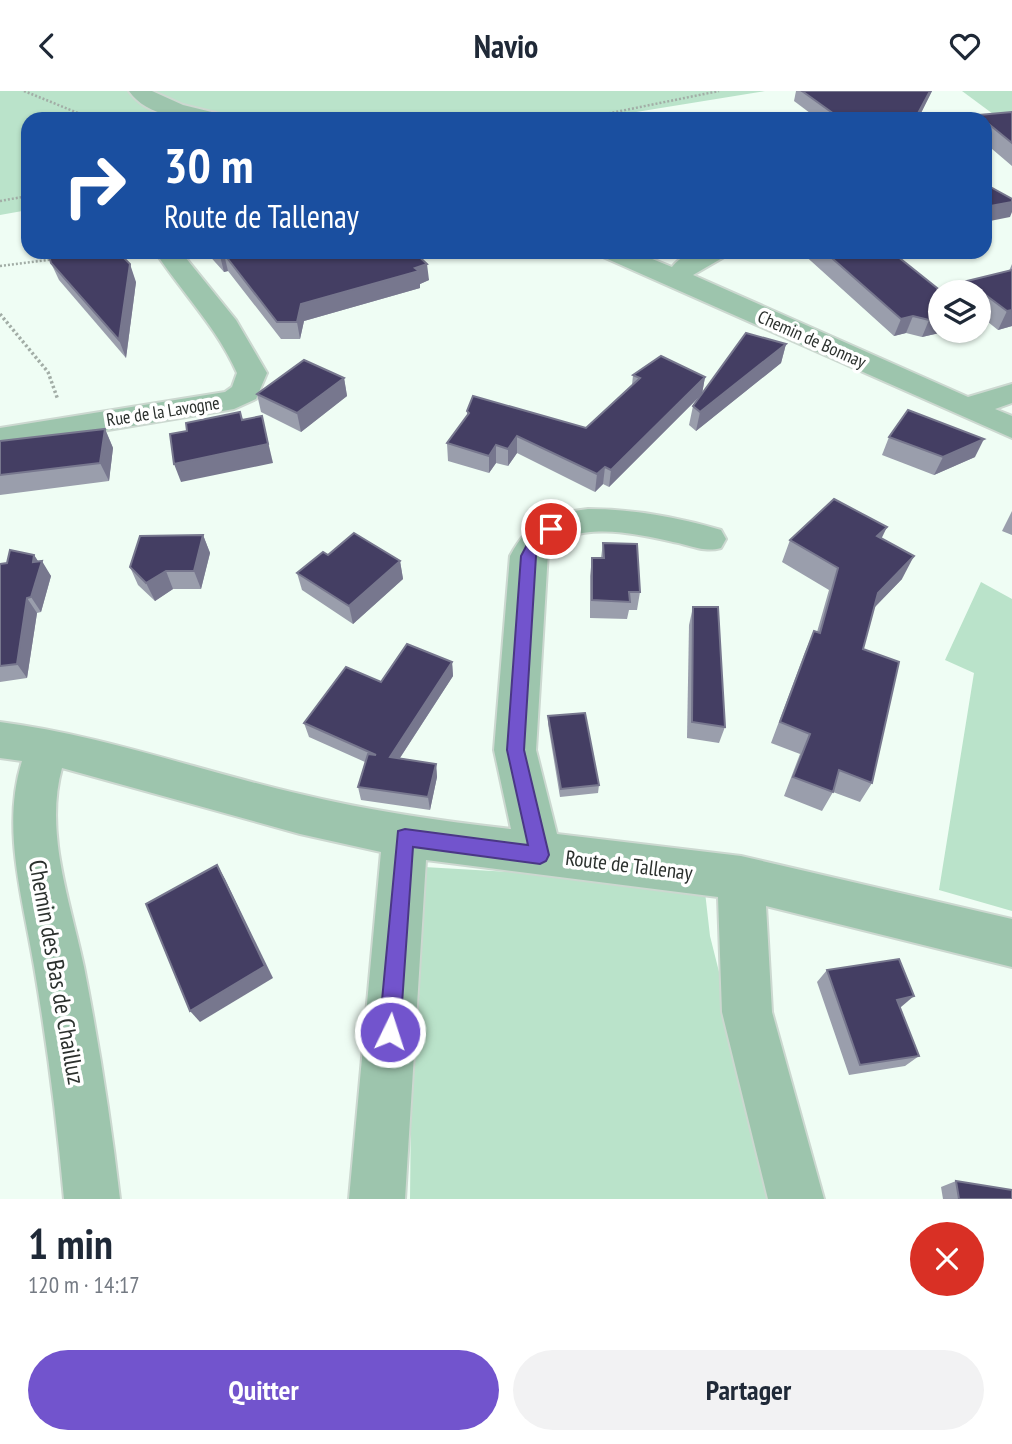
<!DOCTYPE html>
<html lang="fr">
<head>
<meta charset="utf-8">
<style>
  body { margin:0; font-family:"PT Sans Narrow",sans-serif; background:#f2f2f3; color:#1f2937; height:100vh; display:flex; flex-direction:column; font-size:26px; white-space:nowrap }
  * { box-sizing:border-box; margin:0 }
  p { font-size:23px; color:#747a83 }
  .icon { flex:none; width:38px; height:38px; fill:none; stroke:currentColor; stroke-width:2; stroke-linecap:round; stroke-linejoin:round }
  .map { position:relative; height:1108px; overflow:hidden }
  .sheet { display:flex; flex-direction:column; background:#fff; flex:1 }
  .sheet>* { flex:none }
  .guide { position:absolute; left:21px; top:21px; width:971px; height:147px; border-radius:21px; box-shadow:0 2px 5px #0004; background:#1a4fa0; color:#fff; overflow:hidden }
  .buttons { position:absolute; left:928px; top:189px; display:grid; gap:14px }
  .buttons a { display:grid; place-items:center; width:63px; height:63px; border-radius:50%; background:#fff; box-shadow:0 2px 5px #0004; font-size:35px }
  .pin { position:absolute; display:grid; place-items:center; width:60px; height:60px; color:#fff; margin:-30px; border:4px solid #fff; border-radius:50%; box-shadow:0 2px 7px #0007 }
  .me { position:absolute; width:77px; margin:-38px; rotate:4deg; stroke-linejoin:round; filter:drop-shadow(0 0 5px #0008) }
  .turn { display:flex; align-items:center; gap:24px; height:147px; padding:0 28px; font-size:32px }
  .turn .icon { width:91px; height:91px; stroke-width:2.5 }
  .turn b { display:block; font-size:49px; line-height:60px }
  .round { display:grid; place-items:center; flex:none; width:74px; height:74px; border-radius:37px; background:#f2f2f3 }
  .headline { display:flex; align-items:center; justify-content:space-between; height:119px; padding:0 28px }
  h1 { font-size:42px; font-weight:600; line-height:52px }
  .primary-button { display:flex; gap:14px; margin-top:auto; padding:14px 28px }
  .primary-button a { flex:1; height:80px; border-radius:42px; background:#7254cd; color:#fff; font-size:28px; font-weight:600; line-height:80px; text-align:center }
  .primary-button a+a { background:#f2f2f3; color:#1f2937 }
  header { display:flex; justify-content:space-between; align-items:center; height:91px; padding:0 28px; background:#fff; font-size:32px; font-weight:600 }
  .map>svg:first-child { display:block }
  .green { fill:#bae3ca }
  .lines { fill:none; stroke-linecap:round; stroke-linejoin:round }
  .minor-casing { stroke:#ccd8d0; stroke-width:4 }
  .path-far1 { stroke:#a2ada6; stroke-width:2.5; stroke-dasharray:2 2; stroke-linecap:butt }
  .path { stroke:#a2ada6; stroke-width:3.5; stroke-dasharray:2.5 2.5; stroke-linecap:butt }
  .minor { fill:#9dc5ad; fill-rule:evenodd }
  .wall { fill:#9a9eac }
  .shaded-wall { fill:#77778e }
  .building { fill:#443e63; stroke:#77778e; stroke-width:2 }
  .route { fill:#7254cd; stroke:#4a3785; stroke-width:2 }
  .labels { text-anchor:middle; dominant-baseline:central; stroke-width:7; stroke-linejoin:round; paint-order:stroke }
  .far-street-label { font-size:18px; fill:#2b302d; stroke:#fff }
  .street-label { font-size:21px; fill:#2b302d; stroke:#fff }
  .near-street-label { font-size:24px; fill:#2b302d; stroke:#fff }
</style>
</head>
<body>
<header><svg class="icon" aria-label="back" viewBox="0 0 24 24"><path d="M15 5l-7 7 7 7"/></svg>Navio<svg class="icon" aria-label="heart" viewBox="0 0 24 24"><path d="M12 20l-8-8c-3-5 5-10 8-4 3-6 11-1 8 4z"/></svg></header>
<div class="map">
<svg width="1012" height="1108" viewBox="0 0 1012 1108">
  <rect width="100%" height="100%" fill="#effdf4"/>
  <g class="green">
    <path d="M0 0H765L593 28H28V119L0 124Z"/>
    <path d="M962 0H1012V37Z"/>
    <path d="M981 491 1012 508V820L939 799 974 582 945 569Z"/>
    <path d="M424 776 704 792 710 845 776 1108H410L412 926Z"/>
  </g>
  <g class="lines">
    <defs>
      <g id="minor">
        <path d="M129 0H152L183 14 224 24 228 28C195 28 150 30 129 0Z"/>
        <path d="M161 161H181L236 229 267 282 256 308 234 318 0 357V337L225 301 232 296 237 282C217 237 185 205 158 165Z"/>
        <path d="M599 161H635L672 176C686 158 707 161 728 161L724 166 693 184 968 306 1012 293V312L995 318 1012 325V347L603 166Z"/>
        <path d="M588 418C634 418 677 426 721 439L726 448 721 457C704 462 691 454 673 451 638 443 573 428 548 461L536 659 557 743 741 765 1012 828V876L766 815 772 921 824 1108H768L722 921 718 806 426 769 405 1108H349L381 761 300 743 62 677C44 742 71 813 84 876 99 953 111 1030 120 1108H64C57 1030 47 952 34 875 23 808 1 737 22 670L0 667V631C102 644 200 680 300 703 370 720 440 730 511 738L494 659 510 465C530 428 548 423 588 418Z"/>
      </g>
    </defs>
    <use href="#minor" class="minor-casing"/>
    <g class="path-far1">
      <path d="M24 0 93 28"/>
      <path d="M581 28 719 0"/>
      <path d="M0 110 28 105"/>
      <path d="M116 164 138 162"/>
      <path d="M0 175 55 168"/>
    </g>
    <path class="path" d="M0 223 48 281 58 309"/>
    <use href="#minor" class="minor"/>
  </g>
  <g class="wall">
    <path d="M796 0H932L918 28H818L794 10Z"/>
    <path d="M1012 21V75L985 52V28H976L978 24Z"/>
    <path d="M206 161H414L429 189 420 193V197L304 230 300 248H281L228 180 224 181Z"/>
    <path d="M801 161H892L940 240H948L922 246 906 242 894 245Z"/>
    <path d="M51 172 136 191 126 267 59 189Z"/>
    <path d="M1012 173V235L998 239 978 223V201H962L967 190 1009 180Z"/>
    <path d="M786 253 781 272 696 340 689 334 693 315 700 305 609 396 603 393 595 401 517 362 508 375 496 372 489 382 448 370 447 352 467 325V320L586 337 632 294 633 284 705 286 702 303Z"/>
    <path d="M344 287 347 305 301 341 261 321 257 303Z"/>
    <path d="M105 338 113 357 109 390 0 404V350Z"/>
    <path d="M889 346 975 366 934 384 882 364Z"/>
    <path d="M1012 420V444L1002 440Z"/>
    <path d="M203 444 210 462 201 498H173L155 510 138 494 130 476Z"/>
    <path d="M881 448 902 488 874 517 863 558 872 692 860 711 833 701 822 720 784 705 800 663 771 652 805 561 814 540 817 541 829 499 782 471 790 449Z"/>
    <path d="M603 452 640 501 637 519H629L627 528 590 527V485L592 467H601Z"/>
    <path d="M34 464 38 470 51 485 41 521 37 522 27 587 0 591V473L7 472Z"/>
    <path d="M400 470 403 488 353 533 302 499 297 482Z"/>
    <path d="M693 516 725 636 719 652 687 647 689 534Z"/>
    <path d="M452 571 453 585 400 667 436 673 437 686 430 719 361 709 358 696 365 671 309 646 304 632 381 591Z"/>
    <path d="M548 625 599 694 598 702 560 706 548 633Z"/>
    <path d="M827 879 901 916 900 917 919 965 905 975 849 984 817 891Z"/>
    <path d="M956 1090 1012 1108H943L941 1096Z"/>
  </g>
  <g class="shaded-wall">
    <path d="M930 0H932L918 28H915Z"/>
    <path d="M1012 111V121L1010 126 985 131V116Z"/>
    <path d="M224 163 228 180 224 181 220 165Z"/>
    <path d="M130 173 136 191 126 267 119 249Z"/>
    <path d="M427 173 429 189 420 193V197L304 230 300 248 297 231 301 213Z"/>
    <path d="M1012 219V235L998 239 1007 220Z"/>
    <path d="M913 225 906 242 894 245 901 228Z"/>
    <path d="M940 226V240H948L922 246 929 229Z"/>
    <path d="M786 253 781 272 696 340 700 321Z"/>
    <path d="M705 286 702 303 609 396 611 379Z"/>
    <path d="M344 287 347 305 301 341 297 322Z"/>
    <path d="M262 325 273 372 181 391 174 373Z"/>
    <path d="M105 338 113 357 109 390 100 372Z"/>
    <path d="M517 345V362L508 375V358Z"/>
    <path d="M984 348 975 366 934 384 943 366Z"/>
    <path d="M496 354V372L489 382V365Z"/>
    <path d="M605 376 603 393 595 401 597 383Z"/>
    <path d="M887 436 876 459 877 445Z"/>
    <path d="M203 444 210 462 201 498 194 480Z"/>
    <path d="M34 464 41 475 42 470 51 485 41 521 31 506Z"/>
    <path d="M914 465 902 488 867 524 878 502Z"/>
    <path d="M400 470 403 488 353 533 349 515Z"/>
    <path d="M166 480 173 498 155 510 146 492Z"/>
    <path d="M27 507 37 522 27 587 17 573Z"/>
    <path d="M452 571 453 585 392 679 390 666Z"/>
    <path d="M436 673 437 686 430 719 428 706Z"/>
    <path d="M217 774 225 788 273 887 200 931 190 920Z"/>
    <path d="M914 905 901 916 885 920 897 909Z"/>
  </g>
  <g class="building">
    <path d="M802 0H930L915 28H841Z"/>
    <path d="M1012 21V52L985 30V28H983L978 24Z"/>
    <path d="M985 93 1012 108V111L985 116Z"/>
    <path d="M48 161H118L130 173 119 249 51 172Z"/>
    <path d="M216 161H414L427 173 415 177 419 180 301 213 297 231H277L224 163 220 165Z"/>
    <path d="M825 161H892L942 201H940V226L929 229 913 225 901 228Z"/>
    <path d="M1012 179V219L1007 220 967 190Z"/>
    <path d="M746 242 786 253 700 321 693 315Z"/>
    <path d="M661 265 705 286 611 379 605 376 597 383 517 345 508 358 496 354 489 365 447 352 469 322 467 320 473 305 586 337 640 287 633 284Z"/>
    <path d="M304 269 344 287 297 322 257 303Z"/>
    <path d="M908 319 984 348 943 366 889 346Z"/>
    <path d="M240 321 242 329 262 325 268 353 174 373 170 343 187 340 186 332Z"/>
    <path d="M105 338 100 372 0 384V350Z"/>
    <path d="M834 408 887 436 877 445 914 465 878 502 863 558 899 571 872 692 839 679 833 701 793 686 810 643 780 631 814 540 820 542 838 477 790 449Z"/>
    <path d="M354 442 400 470 349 515 297 482 323 461 328 464Z"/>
    <path d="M203 444 194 480H166L146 492 130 476 140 445Z"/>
    <path d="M603 452 637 453 640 501H629L630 511 592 509V467H604Z"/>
    <path d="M10 459 34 464 33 471 42 470 31 506 27 507 17 573 0 575V473L7 472Z"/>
    <path d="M693 516H718L725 636 692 631Z"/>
    <path d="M407 553 452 571 390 666 436 673 428 706 358 696 368 663 376 664 304 632 346 576 381 591Z"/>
    <path d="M585 622 599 694 561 698 548 625Z"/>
    <path d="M217 774 265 875 190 920 146 813Z"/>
    <path d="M899 868 914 905 897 909 919 965 860 974 827 879Z"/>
    <path d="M956 1090 1012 1099V1108H959Z"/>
  </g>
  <path class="route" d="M551 433 558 438 541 452 536 465 524 659 549 764 546 770 540 773 413 756 400 941 397 948 390 952 382 948 379 941 398 740 405 738 528 754 507 659 521 465 531 446Z"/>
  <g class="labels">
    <g class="far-street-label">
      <text transform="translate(812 248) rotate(24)">Chemin de Bonnay</text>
      <text transform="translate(163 320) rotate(-9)">Rue de la Lavogne</text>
    </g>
    <g class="street-label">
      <text transform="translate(629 774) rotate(7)">Route de Tallenay</text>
    </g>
    <g class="near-street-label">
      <text transform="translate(57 881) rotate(80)">Chemin des Bas de Chailluz</text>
    </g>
  </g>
</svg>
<div class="buttons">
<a><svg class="icon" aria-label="layers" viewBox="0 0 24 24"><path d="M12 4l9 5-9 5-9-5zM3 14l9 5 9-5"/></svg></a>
</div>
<div class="pin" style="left:551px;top:438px;background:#d93025"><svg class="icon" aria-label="arrive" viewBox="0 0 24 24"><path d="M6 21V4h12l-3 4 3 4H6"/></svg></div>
<svg class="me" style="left:390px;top:941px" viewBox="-20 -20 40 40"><circle r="17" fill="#7254cd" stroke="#fff" stroke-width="3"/><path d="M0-11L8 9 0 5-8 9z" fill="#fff"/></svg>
<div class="guide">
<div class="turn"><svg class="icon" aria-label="right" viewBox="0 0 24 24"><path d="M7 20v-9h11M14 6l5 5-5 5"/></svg><div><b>30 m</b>Route de Tallenay</div></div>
</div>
</div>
<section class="sheet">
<div class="headline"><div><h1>1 min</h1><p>120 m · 14:17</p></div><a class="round" style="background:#d93025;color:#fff"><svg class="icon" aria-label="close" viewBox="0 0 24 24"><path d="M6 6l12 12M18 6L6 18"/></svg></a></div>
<div class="primary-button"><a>Quitter</a><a>Partager</a></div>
</section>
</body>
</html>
